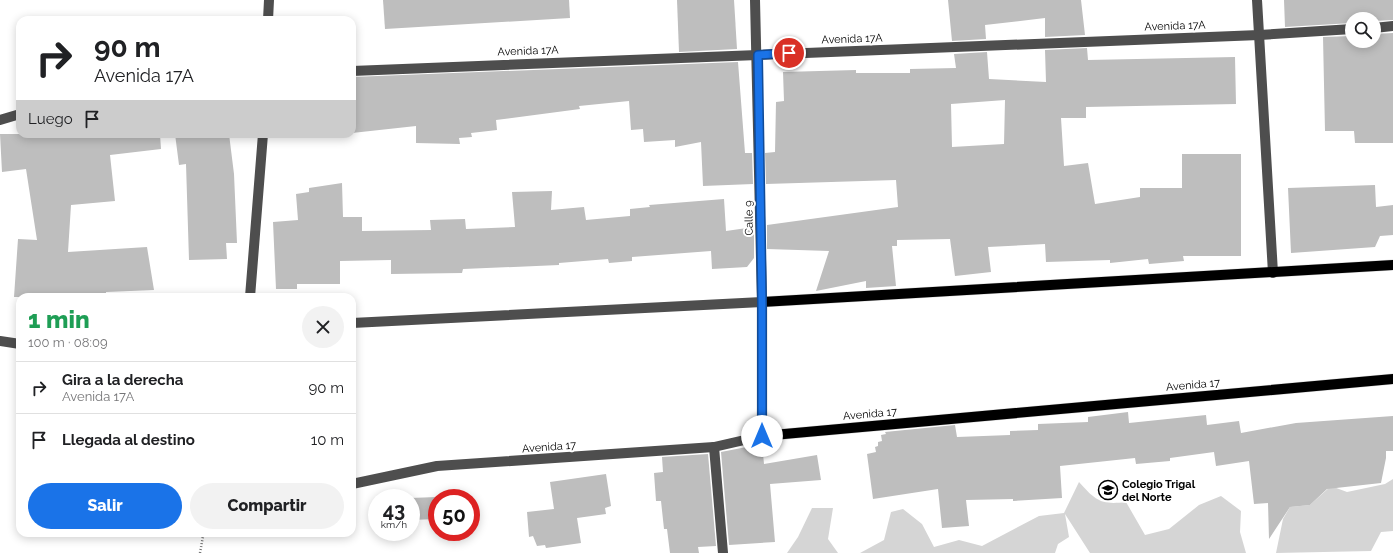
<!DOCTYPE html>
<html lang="es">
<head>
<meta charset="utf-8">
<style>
  body { margin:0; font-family:Raleway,sans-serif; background:#f2f2f2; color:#202124; height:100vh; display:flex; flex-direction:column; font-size:15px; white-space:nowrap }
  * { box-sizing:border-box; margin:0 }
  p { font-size:13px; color:#757577 }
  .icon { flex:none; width:22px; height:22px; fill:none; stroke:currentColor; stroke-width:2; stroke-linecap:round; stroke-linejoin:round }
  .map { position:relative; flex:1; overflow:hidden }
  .details { position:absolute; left:16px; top:293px; width:340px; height:244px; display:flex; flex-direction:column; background:#fff; border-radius:12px; box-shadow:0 2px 10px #0003 }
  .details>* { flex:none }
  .banner { position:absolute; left:16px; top:16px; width:340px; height:122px; border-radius:12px; box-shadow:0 2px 10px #0003; background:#fff; color:#202124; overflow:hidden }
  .fabs { position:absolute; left:1345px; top:12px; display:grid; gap:8px }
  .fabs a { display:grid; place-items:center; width:36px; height:36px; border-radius:50%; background:#fff; box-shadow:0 2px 10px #0003; font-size:20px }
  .speed { position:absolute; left:368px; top:489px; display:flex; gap:8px; font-size:20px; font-weight:700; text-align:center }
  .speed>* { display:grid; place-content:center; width:52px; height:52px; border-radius:50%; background:#fff; box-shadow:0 2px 10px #0003; line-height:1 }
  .speed small { font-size:10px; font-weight:400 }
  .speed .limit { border:6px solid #d22; background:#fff; color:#111 }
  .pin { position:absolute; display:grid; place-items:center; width:34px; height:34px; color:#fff; margin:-17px; border:2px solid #fff; border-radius:50%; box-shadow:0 1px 4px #0007 }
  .me { position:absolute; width:44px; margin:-22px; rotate:0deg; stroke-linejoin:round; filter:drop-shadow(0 0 3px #0008) }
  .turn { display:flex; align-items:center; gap:14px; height:84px; padding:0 12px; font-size:18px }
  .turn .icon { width:52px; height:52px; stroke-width:2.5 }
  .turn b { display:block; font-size:28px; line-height:34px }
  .then { display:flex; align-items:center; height:38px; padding:0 12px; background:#0003; gap:8px; font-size:15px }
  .round { display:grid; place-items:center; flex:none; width:42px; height:42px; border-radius:21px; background:#f2f2f2 }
  .overview { display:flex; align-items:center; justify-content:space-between; height:68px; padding:0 12px }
  h1 { font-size:24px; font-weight:800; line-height:30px; color:#1e9e55 }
  .primary-button { display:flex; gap:8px; margin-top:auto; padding:8px 12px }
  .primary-button a { flex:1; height:46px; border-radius:24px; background:#1a73e8; color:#fff; font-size:16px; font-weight:800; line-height:46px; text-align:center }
  .primary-button a+a { background:#f2f2f2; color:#202124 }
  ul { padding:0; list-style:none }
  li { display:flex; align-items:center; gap:12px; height:52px; padding:0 12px; border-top:1px solid #e0e0e0 }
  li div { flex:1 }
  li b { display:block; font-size:15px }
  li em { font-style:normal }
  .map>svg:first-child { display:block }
  .green { fill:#d5d5d5 }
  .building { fill:#bebebe; fill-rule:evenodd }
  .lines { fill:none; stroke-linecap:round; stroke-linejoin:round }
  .major-casing { stroke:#dbdbdb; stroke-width:11 }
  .path { stroke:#707070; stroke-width:2.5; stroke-dasharray:1 2; stroke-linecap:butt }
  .minor { stroke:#4e4e4e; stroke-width:10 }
  .major { stroke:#000; stroke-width:10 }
  .route-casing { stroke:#114b97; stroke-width:10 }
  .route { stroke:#1a73e8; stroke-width:7 }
  .labels { text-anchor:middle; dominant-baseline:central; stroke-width:4; stroke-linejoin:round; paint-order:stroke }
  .street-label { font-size:11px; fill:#000; stroke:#fff }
  .poi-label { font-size:11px; font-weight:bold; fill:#000; stroke:#fff; text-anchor:start }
</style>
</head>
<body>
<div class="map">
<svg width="1393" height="553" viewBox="0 0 1393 553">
  <rect width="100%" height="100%" fill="#fff"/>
  <g class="green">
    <path d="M1393 479V531L1381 532 1371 551 1276 553 1283 519 1290 507 1310 505 1331 486 1347 492 1385 484Z"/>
    <path d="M1079 482C1096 501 1101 505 1126 502L1145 535 1169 529 1199 505 1221 496 1241 511 1240 532 1246 553H1090L1065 514 1069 537 1058 544 1055 553H860L884 540 891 512 903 509 922 524 934 547 959 540 982 546 1039 516 1064 513Z"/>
    <path d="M812 508H833L828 539 838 553H787L798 537Z"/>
  </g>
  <g class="building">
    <path d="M383 0H569L570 18 385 29Z"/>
    <path d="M677 0H734L737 49 679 52Z"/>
    <path d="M948 0H1081L1085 35 1045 37V18L985 25 986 39 952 41Z"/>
    <path d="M1284 0H1393V20L1374 21V19H1352V23L1285 27Z"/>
    <path d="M1393 33V143H1355L1354 131H1325L1323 37 1352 36V41H1374V34Z"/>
    <path d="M1087 48 1088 60 1235 57 1236 104 1086 107V118H1061L1064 166 1088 163 1095 204 1140 197V188H1182V154H1241V256H1183L1184 261 1149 264 1148 259 1110 263V260L1046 262 1045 244 988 247 991 272 955 276 950 239 897 240V246H892L896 286 866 288V281L816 291 829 251 767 249V225L898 207 896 180 766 184 765 153 775 152 776 102 784 101 783 72 856 70V73H910V69L956 68 954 54 987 52 989 79 1046 82 1045 50ZM1005 100 1004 144 952 147 951 104Z"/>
    <path d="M738 62 745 153H752L753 184 703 186 701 142 675 147V140L644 142 643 129 631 130 629 101 579 106 580 109 496 120 497 130 471 133 472 137 459 138 460 144 416 143V126L352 133V77Z"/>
    <path d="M0 134H160L161 149 110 155 115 201 71 205 68 252 147 247 154 290 106 292V296L86 297H14L18 239 37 240 26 169 2 172Z"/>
    <path d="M175 134H229L234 174 237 243H226L227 259 189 260 186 164 179 165Z"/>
    <path d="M342 183 343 217H362V231L431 230 430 220 465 219 466 229 515 227 512 192 552 191 551 210 584 207 586 220 630 216V209L650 207 649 205 724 199 726 231 754 227V258L747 267 712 269 711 251 632 257V261L609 263 608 259 559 263V265L463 269 462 273 391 274V260L340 261V284H297V289H276L273 222 298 220 296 194 309 192V188Z"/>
    <path d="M1375 185 1376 207 1393 205V235L1380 236 1375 247 1291 253 1288 188Z"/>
    <path d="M1128 412 1129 423 1206 415 1207 425 1239 421 1241 433 1296 423 1393 416V451H1386V458L1381 483 1327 489 1310 505 1290 507 1269 539 1268 503 1254 504 1249 461 1216 466 1214 452 1170 458V461L1136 464 1135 458 1060 466 1062 498 1013 501V499L966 500 969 526 942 528 938 489 873 499 867 454 876 452 875 447 878 446V442L882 441 881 435 886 434 885 432 955 425 957 437 1010 435V431L1038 430V424L1088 422V417Z"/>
    <path d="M762 444 764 464 817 455 821 480 770 484 775 542 729 545 721 452Z"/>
    <path d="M708 454 716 546 698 547 699 553H670L667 529H664L661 501H656L654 473 663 472 662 457Z"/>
    <path d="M606 474 611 506 605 508 606 514 577 518 581 543 546 548 545 545 537 546 533 536 529 537 527 512 554 509 550 482Z"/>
    <path d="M437 497V519L411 520 410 498Z"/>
  </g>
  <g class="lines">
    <defs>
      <path id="major" d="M1393 265 762 302V436L1393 379"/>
    </defs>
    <use href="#major" class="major-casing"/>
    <path class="path" d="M200 553 203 536 205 533"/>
    <g class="minor">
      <path d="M1257 0 1273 273"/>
      <path d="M268 20 269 0"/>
      <path d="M1374 28 1393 26"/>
      <path d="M352 71 1259 35 1352 29"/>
      <path d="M0 120 20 114"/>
      <path d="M250 297 263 134"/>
      <path d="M352 323 762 302 755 0"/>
      <path d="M0 341 20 344"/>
      <path d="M714 447 723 553"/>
      <path d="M352 484 437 466 714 447 762 436"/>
    </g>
    <use href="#major" class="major"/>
  </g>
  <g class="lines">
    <defs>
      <path id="route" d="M762 436V302L758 55 789 53"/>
    </defs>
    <use href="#route" class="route-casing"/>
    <use href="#route" class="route"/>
  </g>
  <defs>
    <symbol id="school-ring" viewBox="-11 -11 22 22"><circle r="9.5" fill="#fff" stroke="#000" stroke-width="1.5"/><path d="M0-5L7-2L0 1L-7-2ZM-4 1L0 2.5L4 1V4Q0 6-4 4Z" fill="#000"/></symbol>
  </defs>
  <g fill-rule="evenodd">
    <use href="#school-ring" x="1097" y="479" width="22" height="22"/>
  </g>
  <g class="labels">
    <g class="street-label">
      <text transform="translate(1175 26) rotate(-2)">Avenida 17A</text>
      <text transform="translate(852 39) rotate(-2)">Avenida 17A</text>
      <text transform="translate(528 51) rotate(-2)">Avenida 17A</text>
      <text transform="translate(749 218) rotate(-91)">Calle 9</text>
      <text transform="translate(1193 385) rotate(-5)">Avenida 17</text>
      <text transform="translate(870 414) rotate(-5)">Avenida 17</text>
      <text transform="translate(549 447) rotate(-4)">Avenida 17</text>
    </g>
    <g class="poi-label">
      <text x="1122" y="484">Colegio Trigal<tspan x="1122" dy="13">del Norte</tspan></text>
    </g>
  </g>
</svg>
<div class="fabs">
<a><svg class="icon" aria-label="search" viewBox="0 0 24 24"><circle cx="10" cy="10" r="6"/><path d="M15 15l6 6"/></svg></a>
</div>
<div class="speed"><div>43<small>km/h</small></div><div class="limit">50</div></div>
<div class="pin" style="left:789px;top:53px;background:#d93025"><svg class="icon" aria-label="arrive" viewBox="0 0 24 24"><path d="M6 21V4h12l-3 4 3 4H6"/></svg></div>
<svg class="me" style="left:762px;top:436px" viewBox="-20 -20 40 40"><circle r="19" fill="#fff"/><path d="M0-13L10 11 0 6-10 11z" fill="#1a73e8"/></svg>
<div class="banner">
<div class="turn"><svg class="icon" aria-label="right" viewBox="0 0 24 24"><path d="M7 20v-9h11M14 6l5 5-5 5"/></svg><div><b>90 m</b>Avenida 17A</div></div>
<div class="then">Luego<svg class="icon" aria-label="arrive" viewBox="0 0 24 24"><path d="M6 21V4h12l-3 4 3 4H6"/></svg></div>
</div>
<section class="details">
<div class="overview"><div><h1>1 min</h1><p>100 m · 08:09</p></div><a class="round"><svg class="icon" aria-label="close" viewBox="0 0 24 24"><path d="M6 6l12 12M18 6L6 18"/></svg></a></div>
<ul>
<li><svg class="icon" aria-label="right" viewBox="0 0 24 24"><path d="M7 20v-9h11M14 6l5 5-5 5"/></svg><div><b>Gira a la derecha</b><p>Avenida 17A</p></div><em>90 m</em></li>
<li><svg class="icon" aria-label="arrive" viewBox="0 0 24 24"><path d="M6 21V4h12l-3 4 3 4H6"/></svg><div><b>Llegada al destino</b></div><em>10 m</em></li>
</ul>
<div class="primary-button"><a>Salir</a><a>Compartir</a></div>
</section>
</div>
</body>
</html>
